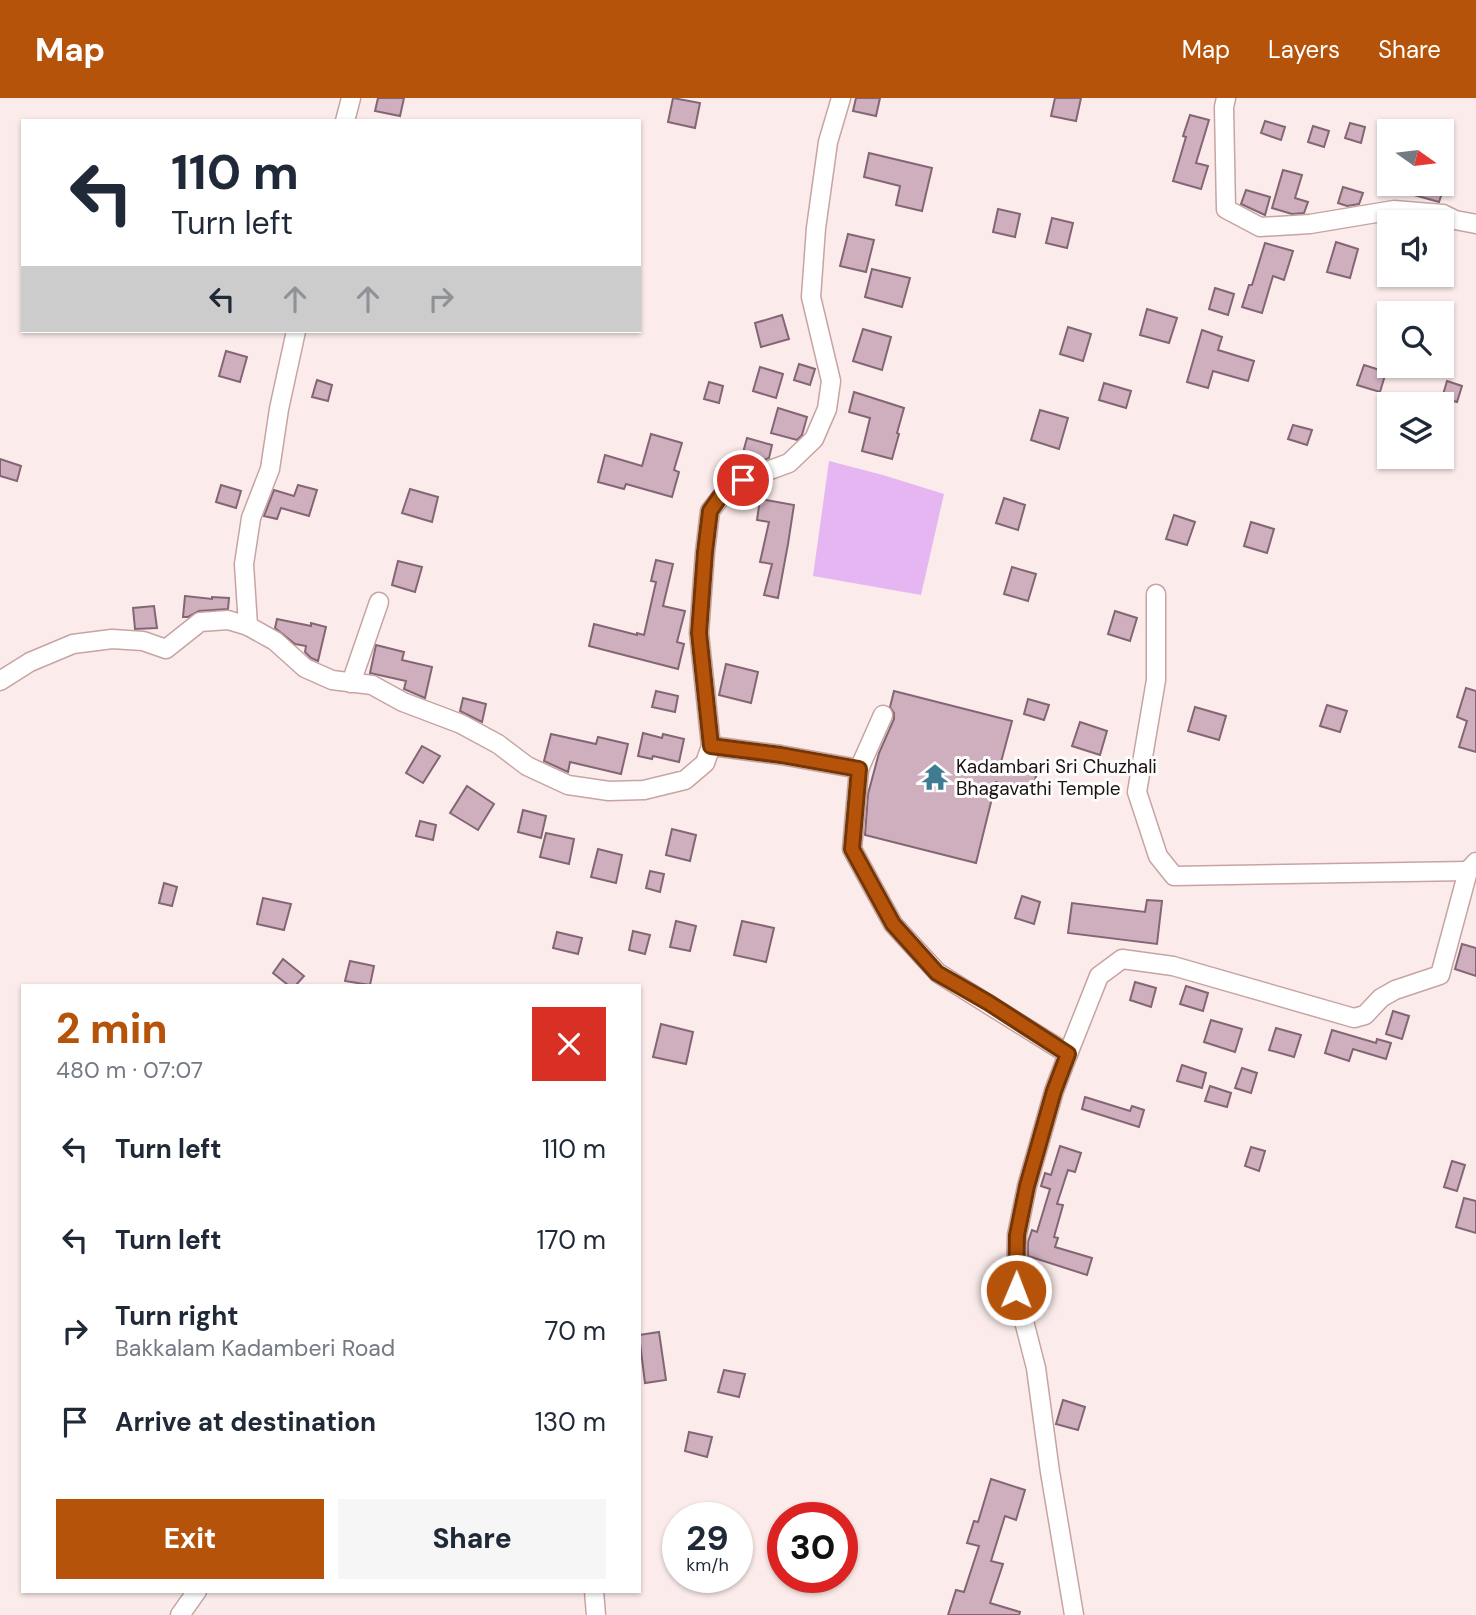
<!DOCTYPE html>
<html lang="en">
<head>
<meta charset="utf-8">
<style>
  body { margin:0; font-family:"DM Sans",sans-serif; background:#f6f6f7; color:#1f2937; height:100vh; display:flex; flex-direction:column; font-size:26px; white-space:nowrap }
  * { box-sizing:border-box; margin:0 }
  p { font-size:23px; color:#747a83 }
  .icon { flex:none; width:38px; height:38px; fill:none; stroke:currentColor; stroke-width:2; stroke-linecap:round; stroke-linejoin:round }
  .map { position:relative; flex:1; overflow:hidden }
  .details { position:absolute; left:21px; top:886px; width:620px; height:609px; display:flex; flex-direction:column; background:#fff; border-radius:0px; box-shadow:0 2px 5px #0004 }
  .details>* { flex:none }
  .banner { position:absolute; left:21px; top:21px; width:620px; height:214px; border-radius:0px; box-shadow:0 2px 5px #0004; background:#fff; color:#1f2937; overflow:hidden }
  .needle { width:46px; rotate:104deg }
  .tools { position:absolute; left:1377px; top:21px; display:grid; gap:14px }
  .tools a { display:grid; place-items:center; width:77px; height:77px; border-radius:0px; background:#fff; box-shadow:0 2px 5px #0004; font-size:35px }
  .speed { position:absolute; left:662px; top:1404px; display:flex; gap:14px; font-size:35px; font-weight:700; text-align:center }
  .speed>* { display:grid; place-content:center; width:91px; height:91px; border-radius:50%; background:#fff; box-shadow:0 2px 5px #0004; line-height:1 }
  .speed small { font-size:18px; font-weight:400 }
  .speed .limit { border:10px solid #d22; background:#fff; color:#111 }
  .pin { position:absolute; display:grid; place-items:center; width:60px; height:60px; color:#fff; margin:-30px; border:4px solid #fff; border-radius:50%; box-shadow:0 2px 7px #0007 }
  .me { position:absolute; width:77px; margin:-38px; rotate:1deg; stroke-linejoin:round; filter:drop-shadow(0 0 5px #0008) }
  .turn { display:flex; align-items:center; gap:24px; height:147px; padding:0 35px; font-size:32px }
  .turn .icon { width:91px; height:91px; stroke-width:2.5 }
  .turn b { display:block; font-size:49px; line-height:60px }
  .lanes { display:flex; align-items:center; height:66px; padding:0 35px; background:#0003; justify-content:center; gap:35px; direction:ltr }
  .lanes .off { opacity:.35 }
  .round { display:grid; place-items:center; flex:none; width:74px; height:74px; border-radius:0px; background:#f6f6f7 }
  .head { display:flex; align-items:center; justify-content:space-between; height:119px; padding:0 35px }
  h1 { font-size:42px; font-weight:800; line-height:52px; color:#b45309 }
  .primary-button { display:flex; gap:14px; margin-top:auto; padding:14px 35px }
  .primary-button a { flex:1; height:80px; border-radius:0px; background:#b45309; color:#fff; font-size:28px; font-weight:800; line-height:80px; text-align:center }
  .primary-button a+a { background:#f6f6f7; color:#1f2937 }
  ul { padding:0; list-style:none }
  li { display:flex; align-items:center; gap:21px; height:91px; padding:0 35px }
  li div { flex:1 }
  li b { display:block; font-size:26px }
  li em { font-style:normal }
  header { display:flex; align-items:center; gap:42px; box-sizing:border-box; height:98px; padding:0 35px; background:#b45309; color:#fff }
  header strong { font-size:33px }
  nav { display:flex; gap:38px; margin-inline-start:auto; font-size:24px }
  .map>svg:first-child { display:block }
  .water { fill:#e6b6f3 }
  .building { fill:#cfafbd; stroke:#836673; stroke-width:2 }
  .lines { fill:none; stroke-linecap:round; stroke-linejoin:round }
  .minor-casing { stroke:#c7a4a2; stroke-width:21 }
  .minor { stroke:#fff; stroke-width:18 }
  .route-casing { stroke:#753606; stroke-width:18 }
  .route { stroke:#b45309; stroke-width:12 }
  .labels { text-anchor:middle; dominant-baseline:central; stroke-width:6; stroke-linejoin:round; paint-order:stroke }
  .poi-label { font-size:19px; fill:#1e1212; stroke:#fdfdfd; text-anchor:start }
</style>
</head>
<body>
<header>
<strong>Map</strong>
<nav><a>Map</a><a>Layers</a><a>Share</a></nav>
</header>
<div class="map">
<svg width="1476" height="1517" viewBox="0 0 1476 1517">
  <rect width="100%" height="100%" fill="#fbeceb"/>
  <path class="water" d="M829 363 883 377 944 396 921 497 813 478Z"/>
  <g class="building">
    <path d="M378 0H404L400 18 375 13Z"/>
    <path d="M673 0 700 5 695 30 668 24Z"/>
    <path d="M856 0H880L876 18 853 13Z"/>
    <path d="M1055 0H1081L1076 23 1051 18Z"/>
    <path d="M1190 17 1209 22 1196 65 1208 68 1201 91 1173 83 1186 39 1183 38Z"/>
    <path d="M1265 23 1285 29 1281 42 1261 35Z"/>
    <path d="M1350 25 1365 29 1361 45 1345 40Z"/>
    <path d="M1313 28 1329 33 1324 49 1308 44Z"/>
    <path d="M869 55 932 70 922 113 896 107 900 88 864 79Z"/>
    <path d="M1283 72 1302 77 1295 100 1308 104 1304 115 1292 116 1272 110Z"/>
    <path d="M1410 86H1445L1439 104 1407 95Z"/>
    <path d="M1343 89 1363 95 1359 106 1347 108 1338 105Z"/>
    <path d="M1246 92 1270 99 1265 117 1241 106Z"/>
    <path d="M998 111 1020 116 1015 139 993 134Z"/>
    <path d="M1052 120 1073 125 1067 150 1046 145Z"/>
    <path d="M848 136 874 142 866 174 840 168Z"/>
    <path d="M1336 144 1358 151 1350 180 1327 174Z"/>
    <path d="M1265 145 1293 153 1284 182 1273 178 1262 215 1242 209 1249 187H1252Z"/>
    <path d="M872 171 910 180 902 209 865 199Z"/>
    <path d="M1215 190 1234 196 1228 217 1209 211Z"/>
    <path d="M1147 211 1177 220 1169 245 1140 237Z"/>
    <path d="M782 217 789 241 761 249 755 225Z"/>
    <path d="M1068 229 1091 236 1083 263 1060 256Z"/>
    <path d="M863 231 891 239 882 272 853 263Z"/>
    <path d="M1202 232 1222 239 1218 252 1254 263 1248 283 1213 273 1208 290 1187 284Z"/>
    <path d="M226 253 247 259 240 284 219 278Z"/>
    <path d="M799 266 815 271 810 287 794 282Z"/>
    <path d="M1364 267 1386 274 1380 294 1357 287Z"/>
    <path d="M760 269 783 276 776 300 753 293Z"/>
    <path d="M317 282 332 287 328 303 312 299Z"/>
    <path d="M1447 283 1462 288 1457 304 1442 300Z"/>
    <path d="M709 284 723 288 719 305 704 301Z"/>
    <path d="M1104 285 1131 293 1126 310 1099 302Z"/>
    <path d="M854 294 904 310 897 335 899 336 892 361 862 353 870 320 849 314Z"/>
    <path d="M778 310 807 319 802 337 797 342 771 335Z"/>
    <path d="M1040 312 1068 320 1059 351 1031 342Z"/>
    <path d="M1293 327 1312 332 1307 347 1288 341Z"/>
    <path d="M651 336 682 345 674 372 679 374 672 399 626 386 624 391 598 384 605 357 642 368Z"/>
    <path d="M747 340 772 347 769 360 755 365 741 362Z"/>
    <path d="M0 361 21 368 17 383 0 378Z"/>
    <path d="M221 387 241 393 236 410 216 404Z"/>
    <path d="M298 387 317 392 309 418 281 410 277 421 264 418 274 392 294 398Z"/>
    <path d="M410 391 438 399 432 424 402 415Z"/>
    <path d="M1004 400 1025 407 1018 432 996 425Z"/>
    <path d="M760 401 794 407 788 446 778 500 764 497 772 466 760 464 769 424 757 422Z"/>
    <path d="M1174 417 1195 424 1187 447 1166 441Z"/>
    <path d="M1251 424 1274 431 1267 455 1244 448Z"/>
    <path d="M656 462 673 466 663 508 685 513 677 544 684 546 678 571 589 548 594 526 637 537V535L644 537 656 484 651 483Z"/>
    <path d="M398 463 422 469 415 494 392 487Z"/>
    <path d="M1012 469 1036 476 1028 503 1004 496Z"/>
    <path d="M185 498 212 501V499L229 500 228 511 199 513 188 519H183Z"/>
    <path d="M154 508 157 530 135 531 133 510Z"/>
    <path d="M1115 513 1137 520 1130 543 1108 536Z"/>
    <path d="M277 521 311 528V525L326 529 318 563 311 560 305 554 306 548 295 546 275 530Z"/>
    <path d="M376 547 404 554 402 562 432 569 425 600 404 591 406 583 370 575Z"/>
    <path d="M726 566 758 574 751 605 719 597Z"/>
    <path d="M1466 590 1476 593V654L1459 649 1467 623 1457 619Z"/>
    <path d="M656 593 678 598 675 614 652 609Z"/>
    <path d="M894 593 1012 623 1001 664 1037 675 1031 695 996 684 976 765 865 737 868 696 879 655 894 621V615L890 609Z"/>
    <path d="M463 600 486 606 482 624 460 613Z"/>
    <path d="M1028 601 1049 607 1044 622 1024 616Z"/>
    <path d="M1327 607 1347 613 1340 634 1320 628Z"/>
    <path d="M1195 609 1226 618 1219 642 1188 633Z"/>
    <path d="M1080 624 1107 633 1100 657 1072 648Z"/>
    <path d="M643 635 662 640 663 636 684 641 679 664 653 658 652 661 638 658Z"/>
    <path d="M551 636 596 646 598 639 628 646 621 676 570 664 568 674 544 663Z"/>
    <path d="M422 648 440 658 423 685 406 675Z"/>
    <path d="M467 688 494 706 478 732 450 715Z"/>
    <path d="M523 712 546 718 541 740 518 734Z"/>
    <path d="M420 723 436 727 433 742 416 738Z"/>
    <path d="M672 731 696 737 690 763 666 757Z"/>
    <path d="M546 735 574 741 569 766 540 759Z"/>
    <path d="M598 751 622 757 616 785 591 779Z"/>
    <path d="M650 773 664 776 660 794 646 790Z"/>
    <path d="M164 785 177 789 172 808 159 805Z"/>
    <path d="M1022 798 1040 804 1034 826 1015 820Z"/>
    <path d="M263 800 291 806 284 832 257 826Z"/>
    <path d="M1147 802 1162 803 1157 846 1068 835 1072 805 1145 814Z"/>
    <path d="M676 823 696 828 690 853 670 849Z"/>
    <path d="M742 823 774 830 766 864 734 857Z"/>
    <path d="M633 833 650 837 645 856 629 852Z"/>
    <path d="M557 834 582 840 578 856 553 850Z"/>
    <path d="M1462 846 1476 850V878L1455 871Z"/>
    <path d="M283 861 304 878 296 887H288L273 875Z"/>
    <path d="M350 863 374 868 370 887 345 883Z"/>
    <path d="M1135 884 1156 890 1151 909 1130 902Z"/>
    <path d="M1186 888 1208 895 1203 913 1180 906Z"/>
    <path d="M1393 913 1409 918 1402 941 1386 936Z"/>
    <path d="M1211 922 1242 931 1235 954 1204 944Z"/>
    <path d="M661 926 693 934 686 966 653 959Z"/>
    <path d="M1276 930 1301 937 1294 959 1269 952Z"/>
    <path d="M1332 932 1376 945 1377 941 1391 945 1386 961 1353 951 1349 963 1325 955Z"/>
    <path d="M1182 967 1206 975 1202 990 1177 983Z"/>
    <path d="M1242 970 1257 975 1251 995 1235 990Z"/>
    <path d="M1210 988 1231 995 1227 1009 1205 1003Z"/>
    <path d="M1085 999 1130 1013 1132 1008 1144 1012 1139 1029 1082 1011Z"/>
    <path d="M1060 1048 1081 1055 1075 1074 1068 1072 1057 1106 1063 1107 1054 1139 1058 1140 1055 1149 1092 1160 1087 1177 1028 1158V1144L1032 1132 1037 1134 1050 1091 1041 1088 1045 1075 1051 1077Z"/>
    <path d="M1251 1049 1265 1053 1259 1073 1245 1068Z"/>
    <path d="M1452 1063 1465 1067 1457 1093 1444 1089Z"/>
    <path d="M1464 1100 1476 1103V1135L1456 1129Z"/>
    <path d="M659 1234 666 1282 645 1285 639 1237Z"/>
    <path d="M724 1272 745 1276 739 1299 718 1294Z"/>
    <path d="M1063 1302 1085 1309 1078 1332 1056 1326Z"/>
    <path d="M689 1334 712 1339 707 1359 685 1353Z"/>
    <path d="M991 1381 1025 1392 1016 1422 1005 1418 991 1463 1003 1466 990 1505 1020 1514 1019 1517H948L956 1492 964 1494 979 1448 967 1445 974 1423 978 1424Z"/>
  </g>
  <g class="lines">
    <defs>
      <g id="minor">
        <path d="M1226 0 1224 9 1226 111 1260 129 1310 126 1394 112 1443 116 1455 122 1476 126"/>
        <path d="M345 23 351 0"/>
        <path d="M1156 496V582L1137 694 1158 758 1174 778 1468 773"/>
        <path d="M248 528 244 466 251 420 270 371 279 311 296 233"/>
        <path d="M0 583 30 564 73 546 112 541 143 543 166 551 200 524 228 522 248 528 275 543 305 570 332 582 372 587 403 604 461 626 498 646 527 668 568 687 609 693 644 692 685 682 705 665 711 648 699 535 705 454 710 413 721 399 743 382 789 365 814 341 827 311 831 283 811 199 816 130 828 44 841 0"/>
        <path d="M351 585 379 504"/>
        <path d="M711 648 781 657 859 671 852 751 893 826 938 875 1068 956 1054 993 1027 1088 1017 1137 1016 1192 1036 1270 1050 1374 1074 1517"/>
        <path d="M859 671 883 617"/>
        <path d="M1068 956 1099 878 1122 861 1173 868 1354 920 1365 917 1381 900 1395 892 1440 877 1468 773 1476 764"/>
        <path d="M594 1493 596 1517"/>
        <path d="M180 1517 197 1493"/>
      </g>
    </defs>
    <use href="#minor" class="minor-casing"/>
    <use href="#minor" class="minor"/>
  </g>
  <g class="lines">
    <defs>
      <path id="route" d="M743 382 720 399 710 413 705 454 699 535 711 648 781 657 859 671 852 751 893 826 937 875 989 905 1068 956 1054 993 1027 1088 1017 1137 1016 1192"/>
    </defs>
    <use href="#route" class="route-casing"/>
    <use href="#route" class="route"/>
  </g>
  <defs>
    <symbol id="temple-bare" viewBox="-9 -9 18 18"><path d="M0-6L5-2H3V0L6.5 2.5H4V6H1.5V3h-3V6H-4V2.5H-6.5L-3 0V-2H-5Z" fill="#3f7c93" stroke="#fdfdfd" stroke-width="2.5" paint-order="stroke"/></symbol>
  </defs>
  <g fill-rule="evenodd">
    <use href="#temple-bare" x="916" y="660" width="38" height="38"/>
  </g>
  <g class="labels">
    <g class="poi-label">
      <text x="956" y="668">Kadambari Sri Chuzhali<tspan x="956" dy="22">Bhagavathi Temple</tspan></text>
    </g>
  </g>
</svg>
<div class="tools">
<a><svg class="needle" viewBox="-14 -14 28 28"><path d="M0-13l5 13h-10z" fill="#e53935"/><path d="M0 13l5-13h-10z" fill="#747a83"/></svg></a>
<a><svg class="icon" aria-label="sound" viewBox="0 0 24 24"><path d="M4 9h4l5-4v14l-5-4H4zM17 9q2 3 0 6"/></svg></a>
<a><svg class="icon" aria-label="search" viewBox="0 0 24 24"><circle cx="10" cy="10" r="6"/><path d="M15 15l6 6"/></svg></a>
<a><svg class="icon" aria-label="layers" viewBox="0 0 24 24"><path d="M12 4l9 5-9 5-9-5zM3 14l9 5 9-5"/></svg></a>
</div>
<div class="speed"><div>29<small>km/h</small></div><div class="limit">30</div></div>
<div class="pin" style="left:743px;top:382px;background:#d93025"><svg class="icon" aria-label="arrive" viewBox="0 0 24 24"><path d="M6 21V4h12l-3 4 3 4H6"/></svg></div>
<svg class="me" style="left:1016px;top:1192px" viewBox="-20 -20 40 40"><circle r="17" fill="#b45309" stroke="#fff" stroke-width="3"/><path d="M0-11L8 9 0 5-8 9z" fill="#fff"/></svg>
<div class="banner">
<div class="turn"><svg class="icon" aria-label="left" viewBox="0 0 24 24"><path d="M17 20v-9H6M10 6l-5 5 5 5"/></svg><div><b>110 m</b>Turn left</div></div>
<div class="lanes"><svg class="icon" aria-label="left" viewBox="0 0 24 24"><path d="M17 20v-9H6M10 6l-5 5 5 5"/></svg><svg class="icon off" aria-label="ahead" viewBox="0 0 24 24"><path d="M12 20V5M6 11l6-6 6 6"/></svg><svg class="icon off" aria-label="ahead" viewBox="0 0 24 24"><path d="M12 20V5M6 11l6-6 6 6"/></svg><svg class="icon off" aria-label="right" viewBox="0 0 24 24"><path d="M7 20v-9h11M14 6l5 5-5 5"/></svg></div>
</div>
<section class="details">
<div class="head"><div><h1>2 min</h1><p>480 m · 07:07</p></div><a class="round" style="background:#d93025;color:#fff"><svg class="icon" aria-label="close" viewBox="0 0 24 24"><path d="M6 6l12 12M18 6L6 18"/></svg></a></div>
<ul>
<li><svg class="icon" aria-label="left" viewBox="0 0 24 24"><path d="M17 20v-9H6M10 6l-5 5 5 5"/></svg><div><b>Turn left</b></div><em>110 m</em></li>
<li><svg class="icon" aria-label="left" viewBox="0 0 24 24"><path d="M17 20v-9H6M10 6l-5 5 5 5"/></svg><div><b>Turn left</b></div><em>170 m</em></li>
<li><svg class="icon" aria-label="right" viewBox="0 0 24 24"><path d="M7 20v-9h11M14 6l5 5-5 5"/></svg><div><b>Turn right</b><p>Bakkalam Kadamberi Road</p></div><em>70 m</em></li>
<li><svg class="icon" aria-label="arrive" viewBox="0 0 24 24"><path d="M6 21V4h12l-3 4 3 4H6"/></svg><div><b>Arrive at destination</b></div><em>130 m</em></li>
</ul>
<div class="primary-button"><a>Exit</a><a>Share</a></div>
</section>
</div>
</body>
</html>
